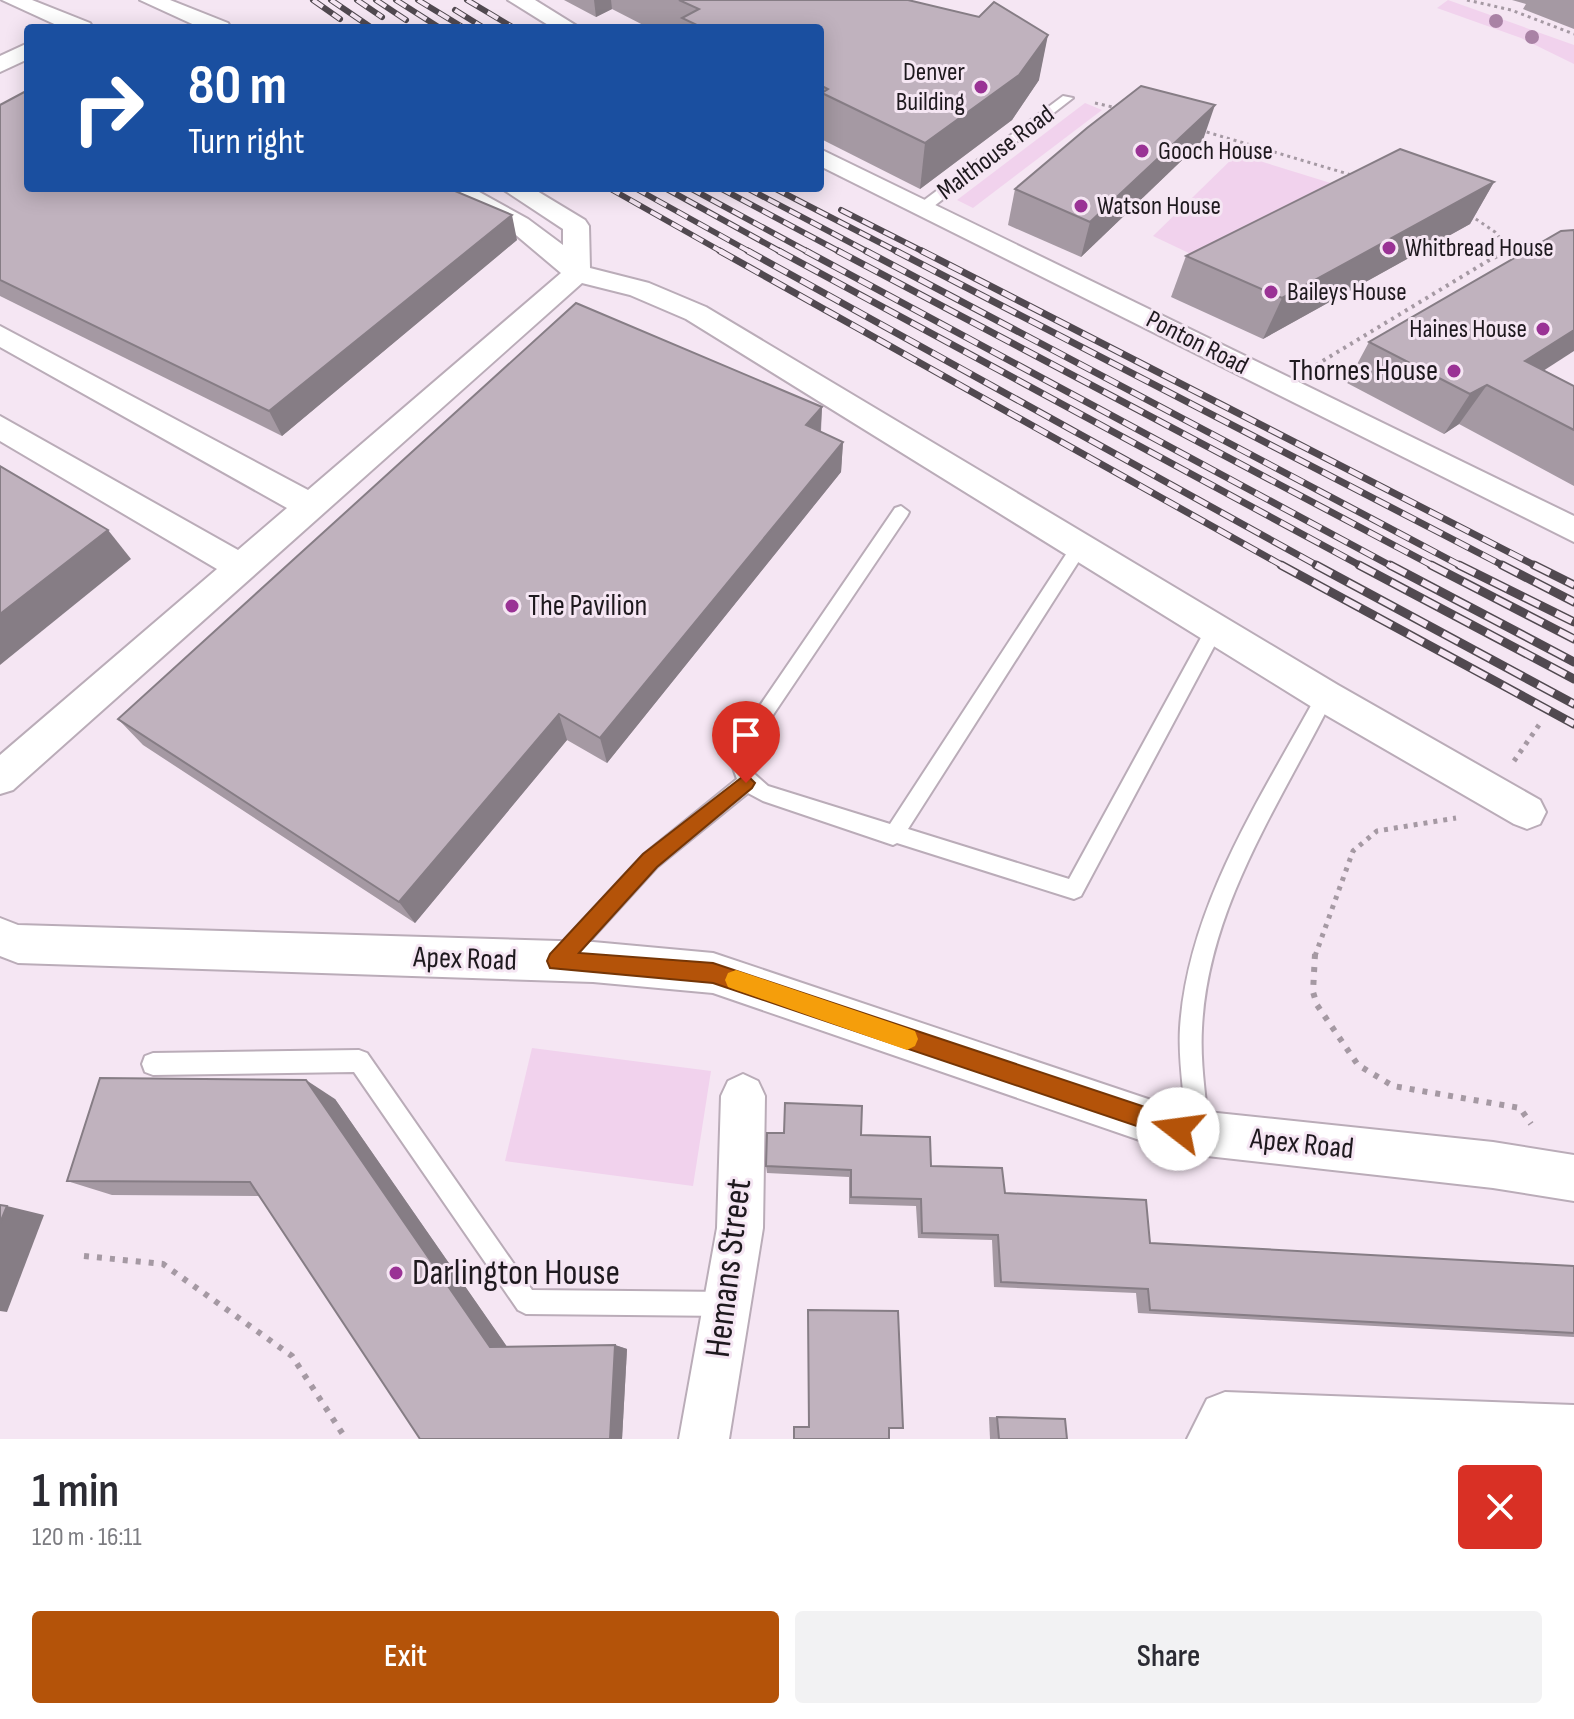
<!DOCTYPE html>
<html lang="en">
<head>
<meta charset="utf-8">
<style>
  body { margin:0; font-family:"Sofia Sans Condensed",sans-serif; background:#f2f2f3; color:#2b2b33; height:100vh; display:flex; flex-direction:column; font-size:30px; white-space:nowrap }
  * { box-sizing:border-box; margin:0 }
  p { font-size:26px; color:#7c7c81 }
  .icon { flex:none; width:44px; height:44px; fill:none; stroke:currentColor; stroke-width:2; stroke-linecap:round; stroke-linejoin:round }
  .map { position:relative; height:1439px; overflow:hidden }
  .details { display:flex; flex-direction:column; background:#fff; flex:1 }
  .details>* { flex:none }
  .banner { position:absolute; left:24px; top:24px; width:800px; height:168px; border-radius:8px; box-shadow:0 4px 20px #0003; background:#1a4fa0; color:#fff; overflow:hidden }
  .pin { position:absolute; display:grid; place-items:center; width:68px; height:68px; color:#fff; margin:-82px -34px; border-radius:50% 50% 50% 0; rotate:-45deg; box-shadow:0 0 8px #0007 }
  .pin .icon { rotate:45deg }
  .me { position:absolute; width:88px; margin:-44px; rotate:285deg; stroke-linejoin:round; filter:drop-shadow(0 0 6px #0008) }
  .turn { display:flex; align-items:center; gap:28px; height:168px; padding:0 32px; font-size:36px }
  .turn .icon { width:104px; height:104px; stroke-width:2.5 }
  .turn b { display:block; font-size:56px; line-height:68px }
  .round { display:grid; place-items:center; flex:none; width:84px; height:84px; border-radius:8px; background:#f2f2f3 }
  .summary { display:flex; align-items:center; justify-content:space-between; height:136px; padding:0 32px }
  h1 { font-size:48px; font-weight:600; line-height:60px }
  .primary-button { display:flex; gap:16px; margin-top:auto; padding:16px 32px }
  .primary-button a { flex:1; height:92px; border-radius:8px; background:#b45309; color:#fff; font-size:32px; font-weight:600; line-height:92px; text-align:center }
  .primary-button a+a { background:#f2f2f3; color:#2b2b33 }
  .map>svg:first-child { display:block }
  .green { fill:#f1d2ed }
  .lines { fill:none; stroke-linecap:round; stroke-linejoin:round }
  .lane-casing { stroke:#baacb8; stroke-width:4 }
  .street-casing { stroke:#baacb8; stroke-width:4 }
  .path-far3 { stroke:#a599a3; stroke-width:3; stroke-dasharray:3 4; stroke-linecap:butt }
  .path-far2 { stroke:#a599a3; stroke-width:4; stroke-dasharray:3 5; stroke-linecap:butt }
  .path-far1 { stroke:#a599a3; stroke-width:5; stroke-dasharray:4 6; stroke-linecap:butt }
  .path { stroke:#a599a3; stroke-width:6; stroke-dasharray:5 8; stroke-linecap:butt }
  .lane { fill:#fff; fill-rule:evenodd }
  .street { fill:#fff; fill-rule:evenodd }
  .rail-far2-casing { stroke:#514950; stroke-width:6 }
  .rail-far1-casing { stroke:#514950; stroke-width:7 }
  .rail-casing { stroke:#514950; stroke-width:9 }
  .rail-far2 { stroke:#f5e6f3; stroke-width:4; stroke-dasharray:12; stroke-linecap:butt }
  .rail-far1 { stroke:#f5e6f3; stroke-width:5; stroke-dasharray:15; stroke-linecap:butt }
  .rail { stroke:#f5e6f3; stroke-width:6; stroke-dasharray:18; stroke-linecap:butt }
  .tree { fill:#a982a5 }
  .wall { fill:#a599a3 }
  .shaded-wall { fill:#867d85 }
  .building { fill:#c0b2be; stroke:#867d85; stroke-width:2 }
  .route { fill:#b45309; stroke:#753606; stroke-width:2 }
  .slow { fill:#f59e0b }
  .poi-dot { fill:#9a3295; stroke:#f5e6f3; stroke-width:3 }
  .labels { text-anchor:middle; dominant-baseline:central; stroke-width:6; stroke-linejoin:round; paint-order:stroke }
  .far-poi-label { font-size:26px; fill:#1e191e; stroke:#f5e6f3; text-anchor:start }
  .far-street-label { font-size:26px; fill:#1e191e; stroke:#f5e6f3 }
  .poi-label { font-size:30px; fill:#1e191e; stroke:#f5e6f3; text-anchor:end }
  .street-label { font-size:30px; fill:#1e191e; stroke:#f5e6f3 }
  .near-street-label { font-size:36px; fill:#1e191e; stroke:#f5e6f3 }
  .near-poi-label { font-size:36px; fill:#1e191e; stroke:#f5e6f3; text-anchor:start }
</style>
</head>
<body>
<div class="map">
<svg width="1574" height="1439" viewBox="0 0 1574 1439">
  <rect width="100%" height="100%" fill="#f5e6f3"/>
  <g class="green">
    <path d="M1448 0 1574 45V64L1521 38 1437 8Z"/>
    <path d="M1085 103 1102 110 973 208 957 200Z"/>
    <path d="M1237 154 1337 185 1193 255 1153 236Z"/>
    <path d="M532 1048 711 1071 693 1186 505 1161Z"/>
  </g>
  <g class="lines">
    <defs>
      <g id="lane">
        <path d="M1063 96 1073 98 929 210H919V204Z"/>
        <path d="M901 506 909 512 907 516 748 752 751 771 768 786 890 824 1074 542H1086L1088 546 1086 550 908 829 1069 879 1209 623H1221L1224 628 1081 896 1074 899 897 843 893 845 763 801 748 793 657 867 567 966 560 969 553 966 550 959 553 952 643 855 737 779 730 759 733 745 895 508Z"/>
        <path d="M1325 689 1331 691 1334 696C1281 802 1208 906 1202 1028 1200 1063 1206 1098 1209 1132L1206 1140 1198 1143 1190 1140 1187 1132C1185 1098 1178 1063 1180 1028 1188 905 1262 796 1319 691Z"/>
        <path d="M359 1050 367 1053 532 1290 728 1292 736 1296 740 1304 736 1312 728 1316 526 1314 518 1310 354 1072 153 1075 145 1072 142 1064 145 1056 153 1053Z"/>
      </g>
      <g id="street">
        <path d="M2 0H32L90 23 93 28H63Z"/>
        <path d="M140 0H170L228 23 231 28H201Z"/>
        <path d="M508 0H535L580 28H553Z"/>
        <path d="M28 43V59L0 72V56Z"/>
        <path d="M820 149 1574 516V542L820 166Z"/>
        <path d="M439 188H472L528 219 563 245V229L501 188H532L585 220 589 226 590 268 649 283 706 307 1338 685 1540 800 1546 812 1540 824 1527 829 1514 824 1312 707 686 319 630 295 582 283 13 790 0 794V755L217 569 0 441V416L238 550 287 508 0 347V326L308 490 561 273 510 230Z"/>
        <path d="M0 918 18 925 593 942 713 953 1157 1102 1198 1111 1493 1142 1574 1155V1201L1493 1188 1198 1155 1157 1146 713 993 593 982 18 963 0 956Z"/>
        <path d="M743 1074 758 1081 765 1096 763 1228 729 1439H679L717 1228 721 1096 728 1081Z"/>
        <path d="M1225 1392 1574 1405V1439H1187L1207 1399Z"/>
      </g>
    </defs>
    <use href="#lane" class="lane-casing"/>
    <use href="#street" class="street-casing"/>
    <g class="path-far3">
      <path d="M1467 0 1511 10 1574 34"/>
      <path d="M1095 103 1121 109"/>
      <path d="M1200 130 1355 176"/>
      <path d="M1470 215 1495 232 1511 251"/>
      <path d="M1505 253H1520"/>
    </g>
    <g class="path-far2">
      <path d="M1512 251 1527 255"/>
      <path d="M1316 365 1491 259 1510 251"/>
    </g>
    <g class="path-far1">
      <path d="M1514 761 1539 725"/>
      <path d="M1315 956 1353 851 1377 831 1456 818"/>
    </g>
    <g class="path">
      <path d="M1315 954 1313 992 1317 1005 1358 1065 1393 1086 1520 1108 1531 1124"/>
      <path d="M84 1256 163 1264 292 1356 346 1439"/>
    </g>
    <use href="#lane" class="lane"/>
    <use href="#street" class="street"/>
    <defs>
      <g id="rail-far2">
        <path d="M313 0 340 19"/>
        <path d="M331 0 372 28"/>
        <path d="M357 0 382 17"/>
        <path d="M376 0 406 20"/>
        <path d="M396 0 440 28"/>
        <path d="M418 0 464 28"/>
        <path d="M467 0 514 28"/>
        <path d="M455 10 484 28"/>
        <path d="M609 188 724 253"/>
        <path d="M635 188 752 253"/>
        <path d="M665 188 783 253"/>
        <path d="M690 188 810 253"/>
        <path d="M720 188 842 253"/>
        <path d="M747 188 870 253"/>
        <path d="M774 188 900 253"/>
        <path d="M841 210 926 253"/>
      </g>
      <g id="rail-far1">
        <path d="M720 251 1285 567"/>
        <path d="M748 251 1320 567"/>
        <path d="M779 251 1363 567"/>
        <path d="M806 251 1393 567"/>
        <path d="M838 251 1435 567"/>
        <path d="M866 251 1463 567"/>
        <path d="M896 251 1506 567"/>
        <path d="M922 251 1538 567"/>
      </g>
      <g id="rail">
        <path d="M1281 565 1574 724"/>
        <path d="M1316 565 1574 704"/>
        <path d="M1359 565 1574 679"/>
        <path d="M1390 565 1574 662"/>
        <path d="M1431 565 1574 639"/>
        <path d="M1459 565 1574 622"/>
        <path d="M1502 565 1574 602"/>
        <path d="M1534 565 1574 585"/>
      </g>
    </defs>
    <use href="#rail-far2" class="rail-far2-casing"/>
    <use href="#rail-far1" class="rail-far1-casing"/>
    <use href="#rail" class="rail-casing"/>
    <use href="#rail-far2" class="rail-far2"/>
    <use href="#rail-far1" class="rail-far1"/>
    <use href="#rail" class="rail"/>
  </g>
  <g class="tree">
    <circle cx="1496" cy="21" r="7"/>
    <circle cx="1532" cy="37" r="7"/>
  </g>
  <g class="wall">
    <path d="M564 0H909L1039 80 1012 120 920 189 821 139 820 28H649L612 9 596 17Z"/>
    <path d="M1512 0H1574V29L1523 9 1526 4Z"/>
    <path d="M0 105 517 240 282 436 0 296Z"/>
    <path d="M1203 140 1081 257 1008 225 1015 189Z"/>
    <path d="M1494 182 1470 224 1263 339 1171 297 1186 256Z"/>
    <path d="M1369 342 1544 370 1574 386V486L1459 424 1444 434 1347 383Z"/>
    <path d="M822 407 821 432 843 442 841 472 607 763 567 740 415 923 143 745 118 719Z"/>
    <path d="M335 1099 507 1347 615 1345 627 1349 622 1439H420L260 1196 112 1195 67 1181Z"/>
    <path d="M861 1135 931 1166 1005 1193 1150 1243 1574 1266V1337L1138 1313 1136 1293 994 1287 992 1240 918 1238 916 1206 849 1204V1177L767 1173 766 1166Z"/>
    <path d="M989 1417 1065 1419 1067 1439H990Z"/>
  </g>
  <g class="shaded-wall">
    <path d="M594 0H611L612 9 596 17Z"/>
    <path d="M1048 35 1039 80 1012 120 920 189 925 143Z"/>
    <path d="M1215 105 1203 140 1081 257 1090 222Z"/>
    <path d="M1494 182 1470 224 1263 339 1282 298Z"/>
    <path d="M512 215 517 240 282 436 269 411Z"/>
    <path d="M1574 330V351L1506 395 1525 361Z"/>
    <path d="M1487 385 1459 424 1444 434 1470 394Z"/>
    <path d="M822 407 820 439 806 425Z"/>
    <path d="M843 442 841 472 607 763 600 738Z"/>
    <path d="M108 530 131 559 0 665V614Z"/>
    <path d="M559 714 567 740 415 923 399 902Z"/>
    <path d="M306 1080 335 1099 510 1351 490 1347Z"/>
    <path d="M7 1206 44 1215 7 1312 0 1311V1223Z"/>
    <path d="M615 1345 627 1349 622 1439H610Z"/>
  </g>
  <g class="building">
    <path d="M679 0H908L979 17 994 2 1048 35 1019 75 925 143 822 93 828 89 820 85V28H703L682 18 699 9Z"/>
    <path d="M1141 86 1215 105 1090 222 1015 189 1087 128Z"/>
    <path d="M28 90V188H448L512 215 269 411 0 280V105Z"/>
    <path d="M1400 149 1494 182 1282 298 1186 256Z"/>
    <path d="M1574 230V330L1525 361 1574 386V430L1487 385 1470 394 1369 342 1561 231Z"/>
    <path d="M576 303 822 407 806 425 843 442 600 738 559 714 399 902 118 719Z"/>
    <path d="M0 466 108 530 0 614Z"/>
    <path d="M100 1078 306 1080 490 1347 615 1345 610 1439H420L250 1182 67 1181Z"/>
    <path d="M785 1103 862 1106 861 1135 930 1137 931 1166 1002 1168 1005 1193 1146 1200 1150 1243 1574 1266V1333L1150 1310 1148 1289 1001 1282 998 1235 922 1233 921 1199 851 1197V1170L766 1166 767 1133H784Z"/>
    <path d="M0 1205 7 1206 0 1223Z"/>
    <path d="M808 1310 898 1311 903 1428H889V1439H794V1427H809Z"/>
    <path d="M997 1417 1065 1419 1067 1439H999Z"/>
  </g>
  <path class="route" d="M746 774 755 783 752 788 657 867 579 953 713 963 1178 1118 1186 1121 1189 1129 1186 1137 1178 1140 713 983 550 968 547 961 550 954 643 854Z"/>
  <path class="slow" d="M736 970 907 1028 915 1031 918 1039 915 1046 907 1050 736 990 728 987 725 980 728 973Z"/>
  <g class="poi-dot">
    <circle cx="981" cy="87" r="8"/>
    <circle cx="1142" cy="151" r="8"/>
    <circle cx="1081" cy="206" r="8"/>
    <circle cx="1389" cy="248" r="8"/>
    <circle cx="1271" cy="292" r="8"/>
    <circle cx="1543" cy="329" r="8"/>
    <circle cx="1454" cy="371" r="8"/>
    <circle cx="512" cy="606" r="8"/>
    <circle cx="396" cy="1273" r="8"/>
  </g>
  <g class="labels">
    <g class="far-poi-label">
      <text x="965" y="72" text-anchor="end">Denver<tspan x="965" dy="30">Building</tspan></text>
      <text x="1158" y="151">Gooch House</text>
      <text x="1097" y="206">Watson House</text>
      <text x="1405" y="248">Whitbread House</text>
      <text x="1287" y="292">Baileys House</text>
      <text x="1527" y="329" text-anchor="end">Haines House</text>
    </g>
    <g class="far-street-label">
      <text transform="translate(996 153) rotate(-37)">Malthouse Road</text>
      <text transform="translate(1197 343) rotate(27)">Ponton Road</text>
    </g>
    <g class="poi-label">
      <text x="1438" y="371">Thornes House</text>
      <text x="528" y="606" text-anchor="start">The Pavilion</text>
    </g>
    <g class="street-label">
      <text transform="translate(465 959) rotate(2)">Apex Road</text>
      <text transform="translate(1302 1144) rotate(6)">Apex Road</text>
    </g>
    <g class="near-street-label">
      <text transform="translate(729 1268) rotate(-83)">Hemans Street</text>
    </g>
    <g class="near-poi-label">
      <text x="412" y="1273">Darlington House</text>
    </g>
  </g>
</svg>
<div class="pin" style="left:746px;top:783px;background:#d93025"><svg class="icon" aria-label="arrive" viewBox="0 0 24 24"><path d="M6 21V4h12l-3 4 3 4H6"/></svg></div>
<svg class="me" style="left:1178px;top:1129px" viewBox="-20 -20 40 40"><circle r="19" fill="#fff"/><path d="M0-13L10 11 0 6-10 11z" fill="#b45309"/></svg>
<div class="banner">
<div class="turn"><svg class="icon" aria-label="right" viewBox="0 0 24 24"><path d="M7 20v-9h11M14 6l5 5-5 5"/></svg><div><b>80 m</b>Turn right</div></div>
</div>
</div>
<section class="details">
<div class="summary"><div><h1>1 min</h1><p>120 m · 16:11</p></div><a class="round" style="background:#d93025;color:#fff"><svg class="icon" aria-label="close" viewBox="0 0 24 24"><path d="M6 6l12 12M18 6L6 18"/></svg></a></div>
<div class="primary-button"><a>Exit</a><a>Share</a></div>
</section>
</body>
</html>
